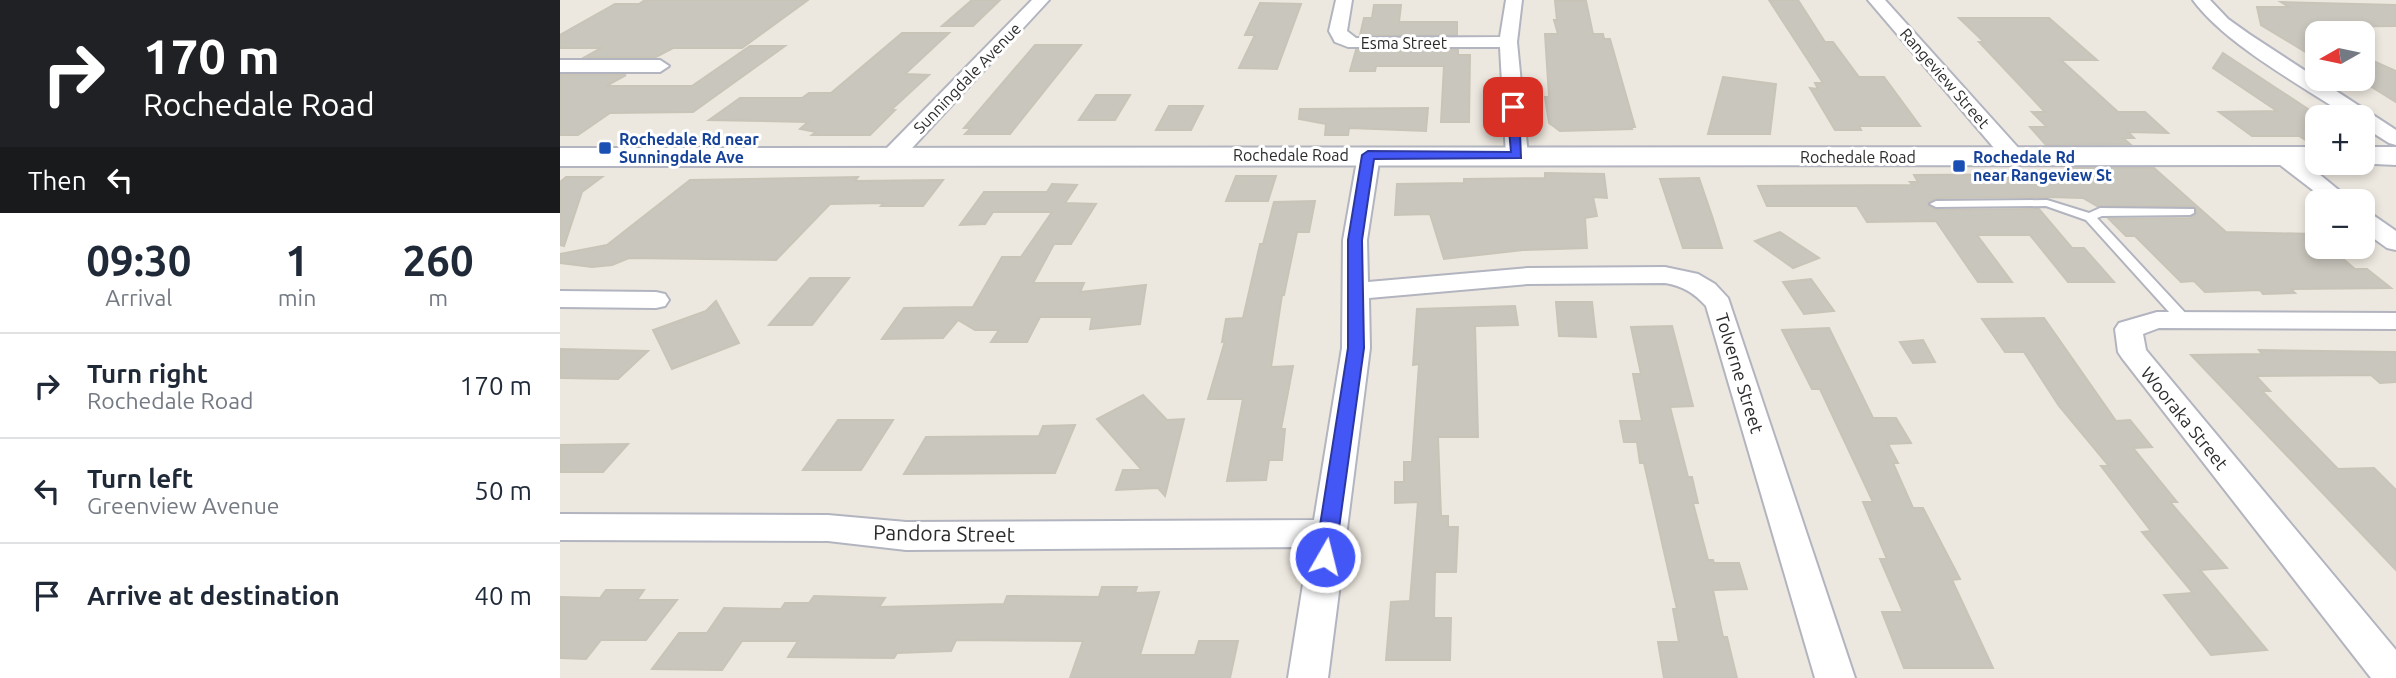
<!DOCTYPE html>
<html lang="en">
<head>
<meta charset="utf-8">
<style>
  body { margin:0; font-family:Ubuntu,sans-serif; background:#f6f6f7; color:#1f2937; height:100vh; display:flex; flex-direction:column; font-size:26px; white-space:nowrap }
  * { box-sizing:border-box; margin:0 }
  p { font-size:23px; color:#747a83 }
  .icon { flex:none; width:38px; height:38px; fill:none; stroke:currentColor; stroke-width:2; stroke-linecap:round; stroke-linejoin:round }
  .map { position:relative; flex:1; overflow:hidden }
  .side { display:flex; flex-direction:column; background:#fff; width:560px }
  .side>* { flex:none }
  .guide { background:#202124; color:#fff; overflow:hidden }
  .needle { width:46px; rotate:261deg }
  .tools { position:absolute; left:1745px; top:21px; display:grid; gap:14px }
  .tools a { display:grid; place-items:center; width:70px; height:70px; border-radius:14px; background:#fff; box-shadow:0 4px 10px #0003; font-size:35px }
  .pin { position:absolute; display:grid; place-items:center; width:60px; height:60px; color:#fff; margin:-30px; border-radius:14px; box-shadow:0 4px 10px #0006 }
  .me { position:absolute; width:77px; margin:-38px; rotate:8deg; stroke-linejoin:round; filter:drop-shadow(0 0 5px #0008) }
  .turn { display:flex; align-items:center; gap:24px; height:147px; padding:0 28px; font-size:32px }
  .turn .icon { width:91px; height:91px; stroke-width:2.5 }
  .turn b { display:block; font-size:49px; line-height:60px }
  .then { display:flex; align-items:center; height:66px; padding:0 28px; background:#0003; gap:14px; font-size:26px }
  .eta { display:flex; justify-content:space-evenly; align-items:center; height:119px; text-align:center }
  .eta b { font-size:42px; font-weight:700; line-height:49px }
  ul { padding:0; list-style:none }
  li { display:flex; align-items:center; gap:21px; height:105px; padding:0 28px; border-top:2px solid #e0e1e3 }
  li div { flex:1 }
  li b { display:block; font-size:26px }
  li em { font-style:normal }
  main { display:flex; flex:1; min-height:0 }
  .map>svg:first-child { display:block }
  .building { fill:#c9c6bd; stroke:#c9c4b8; stroke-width:2 }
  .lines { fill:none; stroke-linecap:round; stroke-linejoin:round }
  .lane-casing { stroke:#b2b4bf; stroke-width:4 }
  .street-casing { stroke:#b2b4bf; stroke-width:4 }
  .secondary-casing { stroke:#b2b4bf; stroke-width:4 }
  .lane { fill:#fff; fill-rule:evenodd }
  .street { fill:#fff; fill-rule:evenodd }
  .secondary { fill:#fff; fill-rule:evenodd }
  .route { fill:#4356f6; stroke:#2c38a0; stroke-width:2 }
  .transit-dot { fill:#1a4fb4; stroke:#fff; stroke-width:2.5 }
  .labels { text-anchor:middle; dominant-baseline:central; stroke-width:6; stroke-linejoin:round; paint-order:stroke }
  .far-street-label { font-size:16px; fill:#2c2c2c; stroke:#fff }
  .far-transit-label { font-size:16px; font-weight:bold; fill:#164399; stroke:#fff; text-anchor:start }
  .street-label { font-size:18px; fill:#2c2c2c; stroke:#fff }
  .near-street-label { font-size:21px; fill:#2c2c2c; stroke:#fff }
</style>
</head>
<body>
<main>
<section class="side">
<div class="guide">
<div class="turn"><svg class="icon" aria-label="right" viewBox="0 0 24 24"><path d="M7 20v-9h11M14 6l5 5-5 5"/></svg><div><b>170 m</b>Rochedale Road</div></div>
<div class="then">Then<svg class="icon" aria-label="left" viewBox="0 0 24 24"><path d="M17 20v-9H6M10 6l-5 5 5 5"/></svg></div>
</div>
<div class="eta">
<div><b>09:30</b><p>Arrival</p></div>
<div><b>1</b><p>min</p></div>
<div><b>260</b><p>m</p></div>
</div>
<ul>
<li><svg class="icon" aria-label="right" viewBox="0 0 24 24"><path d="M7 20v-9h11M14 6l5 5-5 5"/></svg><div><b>Turn right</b><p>Rochedale Road</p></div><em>170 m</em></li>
<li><svg class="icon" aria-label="left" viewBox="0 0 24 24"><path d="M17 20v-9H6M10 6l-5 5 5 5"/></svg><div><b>Turn left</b><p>Greenview Avenue</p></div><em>50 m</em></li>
<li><svg class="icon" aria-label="arrive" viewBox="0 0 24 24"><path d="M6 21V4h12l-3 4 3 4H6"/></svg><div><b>Arrive at destination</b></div><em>40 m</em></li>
</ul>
</section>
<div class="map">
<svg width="1836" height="678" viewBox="0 0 1836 678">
  <rect width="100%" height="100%" fill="#ede8df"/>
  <g class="building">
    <path d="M85 0H248L182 48H113L96 57H25L41 48H0V35L55 4H79Z"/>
    <path d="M412 0H440L413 26H382Z"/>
    <path d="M1209 0H1238L1265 42H1273L1299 77H1324L1360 126H1299L1301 130H1275L1250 88 1258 89 1255 83H1263Z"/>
    <path d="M995 1H1026L1033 34H1043L1044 39H1050L1075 127H1071L1072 129 1000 131 989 123 985 97H989L985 34H998L994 20H997Z"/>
    <path d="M1721 2 1836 5V26L1750 27 1757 31V59L1701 25 1697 7H1729Z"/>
    <path d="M700 3 741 4 717 69 679 68 695 35H685Z"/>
    <path d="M814 5H841L839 22H897V35H800L804 18H812Z"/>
    <path d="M1399 18H1489L1537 60H1501L1558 112H1585L1608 133 1568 132 1574 138H1563L1570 144 1486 145 1470 127H1487L1472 112H1485L1419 42H1424Z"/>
    <path d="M342 33H389L345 74 369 75 331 110H335L310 135H252L256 132 240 129 248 122 149 120 180 98H242L249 93H271Z"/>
    <path d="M475 45H521L450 134H405L411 128H404Z"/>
    <path d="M190 46H225L133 112 50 113 18 135H0V75H66L46 86H132Z"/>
    <path d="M796 50H898V55H910L909 122H881L884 66H816L815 71H790Z"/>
    <path d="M1663 53 1757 115V144H1752L1739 136H1692L1659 112 1717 111 1653 68Z"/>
    <path d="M1802 56 1836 71V102L1802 81Z"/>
    <path d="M1163 77 1216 84 1210 134H1148Z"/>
    <path d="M536 95H570L555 120H519Z"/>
    <path d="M609 106H643L631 130H596Z"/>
    <path d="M868 108 866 131 789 128 788 135H765L766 124 739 119 740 109Z"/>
    <path d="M1508 168H1594L1666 232 1754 234 1757 236V247H1769L1795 269H1807L1831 288 1731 289 1735 293 1703 294 1700 290 1645 292 1634 281 1621 282 1575 236H1566L1549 219 1630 218 1637 213 1634 206H1537L1523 198 1487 197 1376 198 1369 202 1368 205 1376 210 1479 209 1512 248H1524L1554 282H1508L1470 235H1417L1452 282H1418L1376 221 1307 222 1297 206H1207L1198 186 1353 185 1350 182H1358L1354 175 1514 174Z"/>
    <path d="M985 173 1044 174 1047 198 1033 197 1037 216 1025 218 1027 248 963 250 884 259 870 214 835 215 837 184 904 183V179L985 178Z"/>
    <path d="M676 176H716L708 201H666Z"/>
    <path d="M6 177H42L22 192 4 246 0 245V182Z"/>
    <path d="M298 177 295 181 383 180 363 206H321L324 203 270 204 216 260 69 258 52 265 32 267 0 263V254L47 245 130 180Z"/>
    <path d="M1139 178 1152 216 1162 248H1123L1100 179Z"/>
    <path d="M492 184 517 185 505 203 536 204 511 244H494L473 283H524L520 292 586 285 580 324 530 329 532 317H480L467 342H431L439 330H415L398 320 383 338 322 339 344 308 413 307 442 257H461L492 212H433L425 224 400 225 424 192H487Z"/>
    <path d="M755 201 749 232H737L724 295H722L711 367 733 366 721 429H725L722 460H709L706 480 667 481 683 399H648L665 341 662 342 666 319 683 318 700 244H703L714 202Z"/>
    <path d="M1220 232 1259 258 1233 268 1195 241Z"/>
    <path d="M250 278H289L252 325H209Z"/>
    <path d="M1251 279 1274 311 1244 314 1223 282Z"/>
    <path d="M156 301 179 343 112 369 93 330 146 311Z"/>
    <path d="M996 302H1032L1036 337 999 336Z"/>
    <path d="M955 306 958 325 915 326 918 437H878L881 516H888V527H898L896 572H875L874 618H891L890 660H826L831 602 850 601 858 502 835 503V482H844V462H852L859 364 853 365 857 309Z"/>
    <path d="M1484 318 1556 421 1570 420 1592 447 1573 448 1617 502H1610L1667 568 1640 570 1707 650 1651 655 1604 595 1633 593 1582 532 1591 531 1541 466H1549L1499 406 1464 352H1445L1422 319Z"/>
    <path d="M1112 326 1133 406 1110 407 1128 477H1132L1138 503H1133L1148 560H1153L1154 563H1179L1187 589 1153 590 1163 637H1167L1177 678H1104L1098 642H1119L1113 609H1117L1084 463H1080L1077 442H1064L1060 421H1082L1073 374H1081L1071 327Z"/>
    <path d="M1269 328 1313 418H1336L1351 443 1328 444 1338 463H1333L1353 508H1363L1400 579 1392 580 1433 668H1344L1322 612H1343L1320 559H1327L1303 502H1313L1260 389H1252L1222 330Z"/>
    <path d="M1363 340 1375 362 1353 363 1340 342Z"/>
    <path d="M0 349 88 351 58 379 0 378Z"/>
    <path d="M1699 350 1836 352V382L1820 383 1811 375 1696 376 1710 391H1702L1778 469 1814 468 1836 490V570L1631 355 1702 354Z"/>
    <path d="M583 395 607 420 624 419 605 496 598 488 556 490 563 470H582L537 419Z"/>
    <path d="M278 420H333L301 470H243Z"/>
    <path d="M515 425 495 473 344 474 366 437 479 436 483 426Z"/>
    <path d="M68 444 43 472H0V445Z"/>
    <path d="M542 587H577L575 593 599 592 580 655H635L639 641H678L670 678H510L523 641 396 640 391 651 337 653 334 658 228 657 238 641H182L162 670 92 669 119 633H147L164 608 221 609 225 603H249L254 596 325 598 319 607 444 604 447 596 539 597Z"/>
    <path d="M46 590H84L77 600H117L86 640H41L26 659 0 658V597L40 598Z"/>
  </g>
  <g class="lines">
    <defs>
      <path id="lane" d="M1487 200 1529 213 1540 208 1634 209V213L1630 215 1542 216 1537 218 1629 317 1631 320 1629 323H1619L1526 220 1486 206 1376 207 1370 204 1376 201Z"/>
      <g id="street">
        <path d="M472 0H489L340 161H324L321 156 324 151Z"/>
        <path d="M776 0H792L787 31 796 38 940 37 946 0H962L957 42 968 156 965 161H949L946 156 940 47H788L775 42 769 31Z"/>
        <path d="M1308 0H1325L1462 152 1465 157 1462 162H1446Z"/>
        <path d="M1633 0H1650L1668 19 1689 34 1836 130V145L1829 143 1802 126V117H1789C1742 86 1665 44 1633 0Z"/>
        <path d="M0 60H100L109 66 100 72H0Z"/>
        <path d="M809 149 817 150 820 155 807 240 808 282 968 268 1105 267 1138 274 1155 284 1168 298 1295 678H1255L1146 306C1134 293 1123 286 1105 283L968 284 809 298 810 348 768 678H728L749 547 346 550 268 541 0 540V514L268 515 346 522 754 520 782 348 783 240 798 155 801 150Z"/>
        <path d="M1723 150 1731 151 1792 201H1767L1715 161 1712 156 1715 151Z"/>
        <path d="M1802 211 1810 213 1836 231V250L1827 248 1802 230Z"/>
        <path d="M0 291 96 292 105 294 109 300 105 306 96 308 0 307Z"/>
        <path d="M1597 312 1836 313V329L1599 328 1583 334 1586 350 1836 650V678H1811L1562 358 1558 352 1555 329 1559 323Z"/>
      </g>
      <g id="secondary">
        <path d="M1757 147V163H1766L1757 165 0 166V148Z"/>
        <path d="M1802 147H1836V165L1793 163H1802Z"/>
      </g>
    </defs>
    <use href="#lane" class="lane-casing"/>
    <use href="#street" class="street-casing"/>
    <use href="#secondary" class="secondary-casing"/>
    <use href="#lane" class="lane"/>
    <use href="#street" class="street"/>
    <use href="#secondary" class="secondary"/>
  </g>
  <path class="route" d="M953 104 959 107 961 158 814 159 802 240 804 348 775 557 772 563 765 565 758 563 755 557 788 348V240L802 155 808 151 951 152 947 107Z"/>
  <g class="transit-dot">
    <rect x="38" y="141" width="14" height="14" rx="3.5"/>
    <rect x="1392" y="159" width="14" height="14" rx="3.5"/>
  </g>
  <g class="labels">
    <g class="far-street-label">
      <text x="844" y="43">Esma Street</text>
      <text transform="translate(407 78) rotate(-46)">Sunningdale Avenue</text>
      <text transform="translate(1385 78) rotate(49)">Rangeview Street</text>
      <text x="731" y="155">Rochedale Road</text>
      <text x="1298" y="157">Rochedale Road</text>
    </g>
    <g class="far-transit-label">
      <text x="59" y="139">Rochedale Rd near<tspan x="59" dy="18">Sunningdale Ave</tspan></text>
      <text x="1413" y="157">Rochedale Rd<tspan x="1413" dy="18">near Rangeview St</tspan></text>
    </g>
    <g class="street-label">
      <text transform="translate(1180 373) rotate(73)">Tolverne Street</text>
      <text transform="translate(1625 418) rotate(51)">Wooraka Street</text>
    </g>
    <g class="near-street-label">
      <text transform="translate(384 533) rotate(1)">Pandora Street</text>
    </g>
  </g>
</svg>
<div class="tools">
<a><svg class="needle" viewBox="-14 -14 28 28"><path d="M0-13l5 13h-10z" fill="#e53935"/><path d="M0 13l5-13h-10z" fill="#747a83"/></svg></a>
<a>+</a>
<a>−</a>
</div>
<div class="pin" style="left:953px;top:107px;background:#d93025"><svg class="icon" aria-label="arrive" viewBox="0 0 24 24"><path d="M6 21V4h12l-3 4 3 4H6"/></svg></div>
<svg class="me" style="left:765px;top:557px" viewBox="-20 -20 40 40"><circle r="17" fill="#4356f6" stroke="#fff" stroke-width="3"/><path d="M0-11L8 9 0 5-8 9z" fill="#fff"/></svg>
</div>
</main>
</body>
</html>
